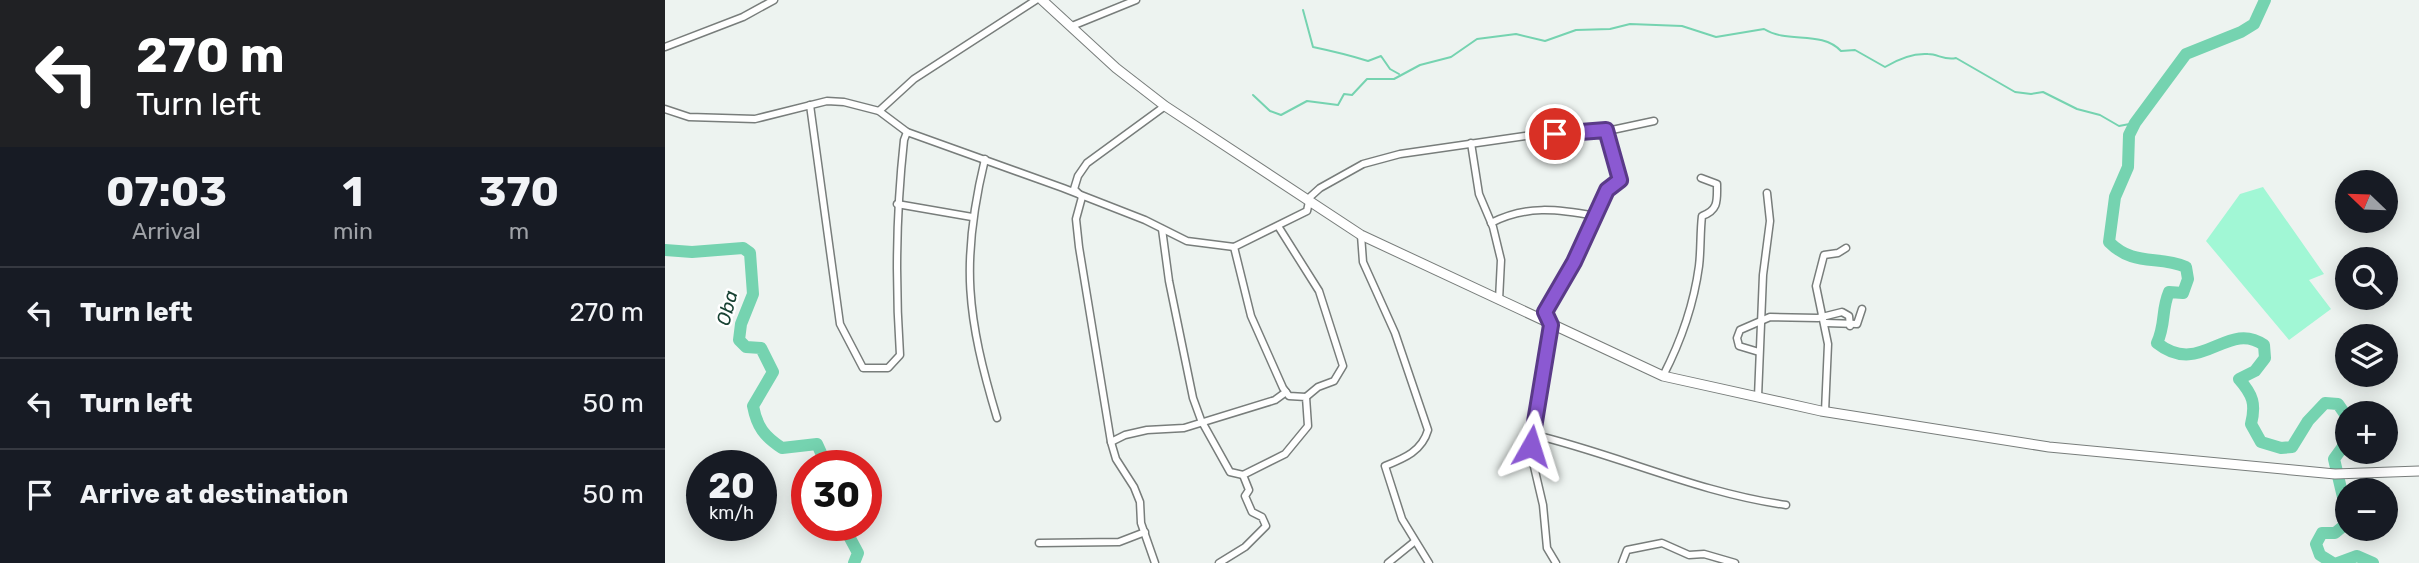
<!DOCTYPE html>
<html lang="en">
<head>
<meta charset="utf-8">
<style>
  body { margin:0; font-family:Rubik,sans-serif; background:#242831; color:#f1f3f6; height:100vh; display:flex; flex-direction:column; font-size:26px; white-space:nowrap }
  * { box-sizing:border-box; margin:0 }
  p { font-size:23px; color:#9ea1a6 }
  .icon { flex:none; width:38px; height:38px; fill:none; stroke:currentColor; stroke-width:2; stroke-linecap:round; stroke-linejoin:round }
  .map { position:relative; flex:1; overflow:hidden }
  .side { display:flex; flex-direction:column; background:#171b24; width:665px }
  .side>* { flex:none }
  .hud { background:#202124; color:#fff; overflow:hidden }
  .needle { width:46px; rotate:293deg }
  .buttons { position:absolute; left:1670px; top:170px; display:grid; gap:14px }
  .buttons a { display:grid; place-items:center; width:63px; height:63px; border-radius:50%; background:#171b24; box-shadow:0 4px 18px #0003; font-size:35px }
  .speed { position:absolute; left:21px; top:450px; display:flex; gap:14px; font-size:35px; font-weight:700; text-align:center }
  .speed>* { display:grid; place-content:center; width:91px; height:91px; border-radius:50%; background:#171b24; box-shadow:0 4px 18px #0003; line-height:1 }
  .speed small { font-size:18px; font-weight:400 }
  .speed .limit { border:10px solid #d22; background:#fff; color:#111 }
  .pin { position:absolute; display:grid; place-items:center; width:60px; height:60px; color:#fff; margin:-30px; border:4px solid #fff; border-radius:50%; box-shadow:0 2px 7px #0007 }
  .me { position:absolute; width:77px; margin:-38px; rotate:6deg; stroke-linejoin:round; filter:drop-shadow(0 0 5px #0008) }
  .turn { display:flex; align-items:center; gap:24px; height:147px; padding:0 21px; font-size:32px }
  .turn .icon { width:91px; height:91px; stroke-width:2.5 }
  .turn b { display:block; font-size:49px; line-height:60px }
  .eta { display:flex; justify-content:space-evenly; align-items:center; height:119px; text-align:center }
  .eta b { font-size:42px; font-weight:700; line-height:49px }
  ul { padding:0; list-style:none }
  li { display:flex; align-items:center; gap:21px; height:91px; padding:0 21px; border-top:2px solid #363941 }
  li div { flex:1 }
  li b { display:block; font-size:26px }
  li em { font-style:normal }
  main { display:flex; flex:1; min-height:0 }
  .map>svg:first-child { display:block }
  .green { fill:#a1f7d5 }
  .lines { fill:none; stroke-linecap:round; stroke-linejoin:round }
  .stream { stroke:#75d3b0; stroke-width:2 }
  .river { stroke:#75d3b0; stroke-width:12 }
  .street-casing { stroke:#787d7b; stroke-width:9 }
  .secondary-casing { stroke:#787d7b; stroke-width:11 }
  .street { stroke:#fff; stroke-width:6 }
  .secondary { stroke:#fff; stroke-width:9 }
  .route-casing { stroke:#5a3a88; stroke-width:18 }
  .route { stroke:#8b59d2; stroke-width:12 }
  .labels { text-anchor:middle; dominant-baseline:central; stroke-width:5; stroke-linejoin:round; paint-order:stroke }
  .water-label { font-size:19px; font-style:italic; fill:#184233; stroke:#fff }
</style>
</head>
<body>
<main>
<section class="side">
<div class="hud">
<div class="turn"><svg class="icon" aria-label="left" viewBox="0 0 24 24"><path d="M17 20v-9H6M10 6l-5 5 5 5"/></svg><div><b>270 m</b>Turn left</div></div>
</div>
<div class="eta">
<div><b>07:03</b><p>Arrival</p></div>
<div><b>1</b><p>min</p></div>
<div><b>370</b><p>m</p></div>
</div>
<ul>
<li><svg class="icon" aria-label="left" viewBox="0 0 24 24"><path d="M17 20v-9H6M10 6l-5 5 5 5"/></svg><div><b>Turn left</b></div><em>270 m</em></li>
<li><svg class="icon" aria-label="left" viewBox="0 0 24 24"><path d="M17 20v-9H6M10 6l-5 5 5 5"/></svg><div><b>Turn left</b></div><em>50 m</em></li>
<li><svg class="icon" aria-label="arrive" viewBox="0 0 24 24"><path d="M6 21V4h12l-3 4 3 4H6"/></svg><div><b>Arrive at destination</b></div><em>50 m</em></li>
</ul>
</section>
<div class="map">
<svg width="1754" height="563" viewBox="0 0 1754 563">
  <rect width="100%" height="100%" fill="#edf3f0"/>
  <path class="green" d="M1598 187 1659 274 1644 280 1666 309 1624 340 1541 241 1575 194Z"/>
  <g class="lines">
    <g class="stream">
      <path d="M638 10 648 47C667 51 684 55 703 61L716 56 725 69 734 74"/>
      <path d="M588 95 605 111 616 115 642 101 673 105 679 94 687 95 702 79H729L755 65 786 57 812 39 851 34 880 41 911 30 945 29 965 24 1017 26 1051 37 1099 29C1123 44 1156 30 1176 51L1190 50 1220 67C1233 59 1248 53 1263 54 1273 54 1280 61 1291 58L1350 92 1366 94 1378 92 1412 109 1435 115 1454 126 1470 123"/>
    </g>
    <g class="river">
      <path d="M1600 0 1589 24 1576 32 1521 54 1470 123 1464 135 1463 167 1450 197 1444 242C1469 267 1492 255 1521 267L1523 279 1518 293 1504 292C1496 311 1501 323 1492 343 1536 378 1562 319 1599 345L1600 358 1590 371 1574 379C1588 395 1591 404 1586 424L1596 442 1616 448 1627 447 1643 421 1660 403 1673 404 1682 417"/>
      <path d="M0 250 27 252 78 248 85 253 88 294 76 324 74 340 81 347 96 348 108 372 88 406C92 427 99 436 117 448L152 444 162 466"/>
      <path d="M1682 441 1669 459 1682 514"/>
      <path d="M178 525 193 553 189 563"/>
      <path d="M1668 563 1655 555 1651 544 1657 533H1670L1682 523"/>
      <path d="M1673 563 1692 556 1708 563"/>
    </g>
    <defs>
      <g id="street">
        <path d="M407 26 471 0"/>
        <path d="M0 47 78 17 109 0"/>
        <path d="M145 105 175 324 198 368H223L235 355C230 282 231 213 239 140L242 132"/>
        <path d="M0 109 24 117 90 119 162 101 179 102 214 111 242 132 398 188 480 220 522 241 569 247"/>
        <path d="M214 111 249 79 371 0"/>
        <path d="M941 130 955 180 942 190 909 262 880 312C894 343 871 399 866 434 951 454 1034 493 1121 505"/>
        <path d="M806 143 814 194 828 227 836 260 834 300"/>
        <path d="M320 159C295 262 302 318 332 418"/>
        <path d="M232 204 307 217"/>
        <path d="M826 223C861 205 892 209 930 216"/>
        <path d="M613 226 654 291 678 366 669 381 653 387 641 397"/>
        <path d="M497 229 504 281 528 398 536 420 565 472 578 475"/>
        <path d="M696 235 698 262 730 333 763 430C757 451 740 458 720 466L737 519 764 563"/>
        <path d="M1161 323 1192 324 1197 309"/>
        <path d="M1094 352 1074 346 1072 338 1075 330 1105 317 1153 318 1177 312 1184 316 1185 326"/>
        <path d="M998 376C1015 343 1029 303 1034 266 1036 250 1035 233 1037 216 1054 210 1052 200 1052 184L1036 178"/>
        <path d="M1093 397 1098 275 1105 221 1102 193"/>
        <path d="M1160 412 1163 344 1151 286 1159 255 1173 253 1181 248"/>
        <path d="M866 434 867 458 878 505 882 548 891 563"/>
        <path d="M446 442 460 435 482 430 519 428 610 400 621 392"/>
        <path d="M374 543 454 542 480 532"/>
        <path d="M490 563 476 523 475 502 469 487 451 459 446 442 414 247 411 219 417 197 409 189 413 176 422 163 500 106"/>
        <path d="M554 563 580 547 601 526 597 517 587 512 580 496 584 490 578 475 620 454 643 426 641 397 624 396 618 388 586 316 569 247 642 211 645 197 655 188 698 164 735 154 874 134H906L947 130 989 121"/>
        <path d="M723 563 749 542"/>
        <path d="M957 563 962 550 997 543 1024 555 1039 554 1070 563"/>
      </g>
      <path id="secondary" d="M377 0 451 68 500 106 696 235 998 376 1156 411 1384 447 1670 474 1754 471"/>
    </defs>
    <use href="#street" class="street-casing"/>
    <use href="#secondary" class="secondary-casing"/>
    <use href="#street" class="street"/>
    <use href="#secondary" class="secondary"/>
  </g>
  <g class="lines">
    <defs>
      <path id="route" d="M866 446 886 325 880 312 909 262 942 190 955 180 941 130 890 134"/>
    </defs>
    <use href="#route" class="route-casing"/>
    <use href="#route" class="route"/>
  </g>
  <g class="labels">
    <g class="water-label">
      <text transform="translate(62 308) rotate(-76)">Oba</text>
    </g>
  </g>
</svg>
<div class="buttons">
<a><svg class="needle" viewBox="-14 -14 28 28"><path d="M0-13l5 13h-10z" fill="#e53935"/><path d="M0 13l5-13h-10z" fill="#9ea1a6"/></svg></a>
<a><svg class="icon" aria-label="search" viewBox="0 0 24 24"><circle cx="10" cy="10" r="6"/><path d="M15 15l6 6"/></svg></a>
<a><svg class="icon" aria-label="layers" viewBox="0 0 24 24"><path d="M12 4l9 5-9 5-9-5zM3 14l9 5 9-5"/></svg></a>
<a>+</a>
<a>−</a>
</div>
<div class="speed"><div>20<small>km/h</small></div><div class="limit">30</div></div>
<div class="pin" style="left:890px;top:134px;background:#d93025"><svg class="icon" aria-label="arrive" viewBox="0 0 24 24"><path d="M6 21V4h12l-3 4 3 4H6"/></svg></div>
<svg class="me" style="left:866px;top:446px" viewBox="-20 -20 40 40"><path d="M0-17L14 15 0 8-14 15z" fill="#8b59d2" stroke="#fff" stroke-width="4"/></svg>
</div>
</main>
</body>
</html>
